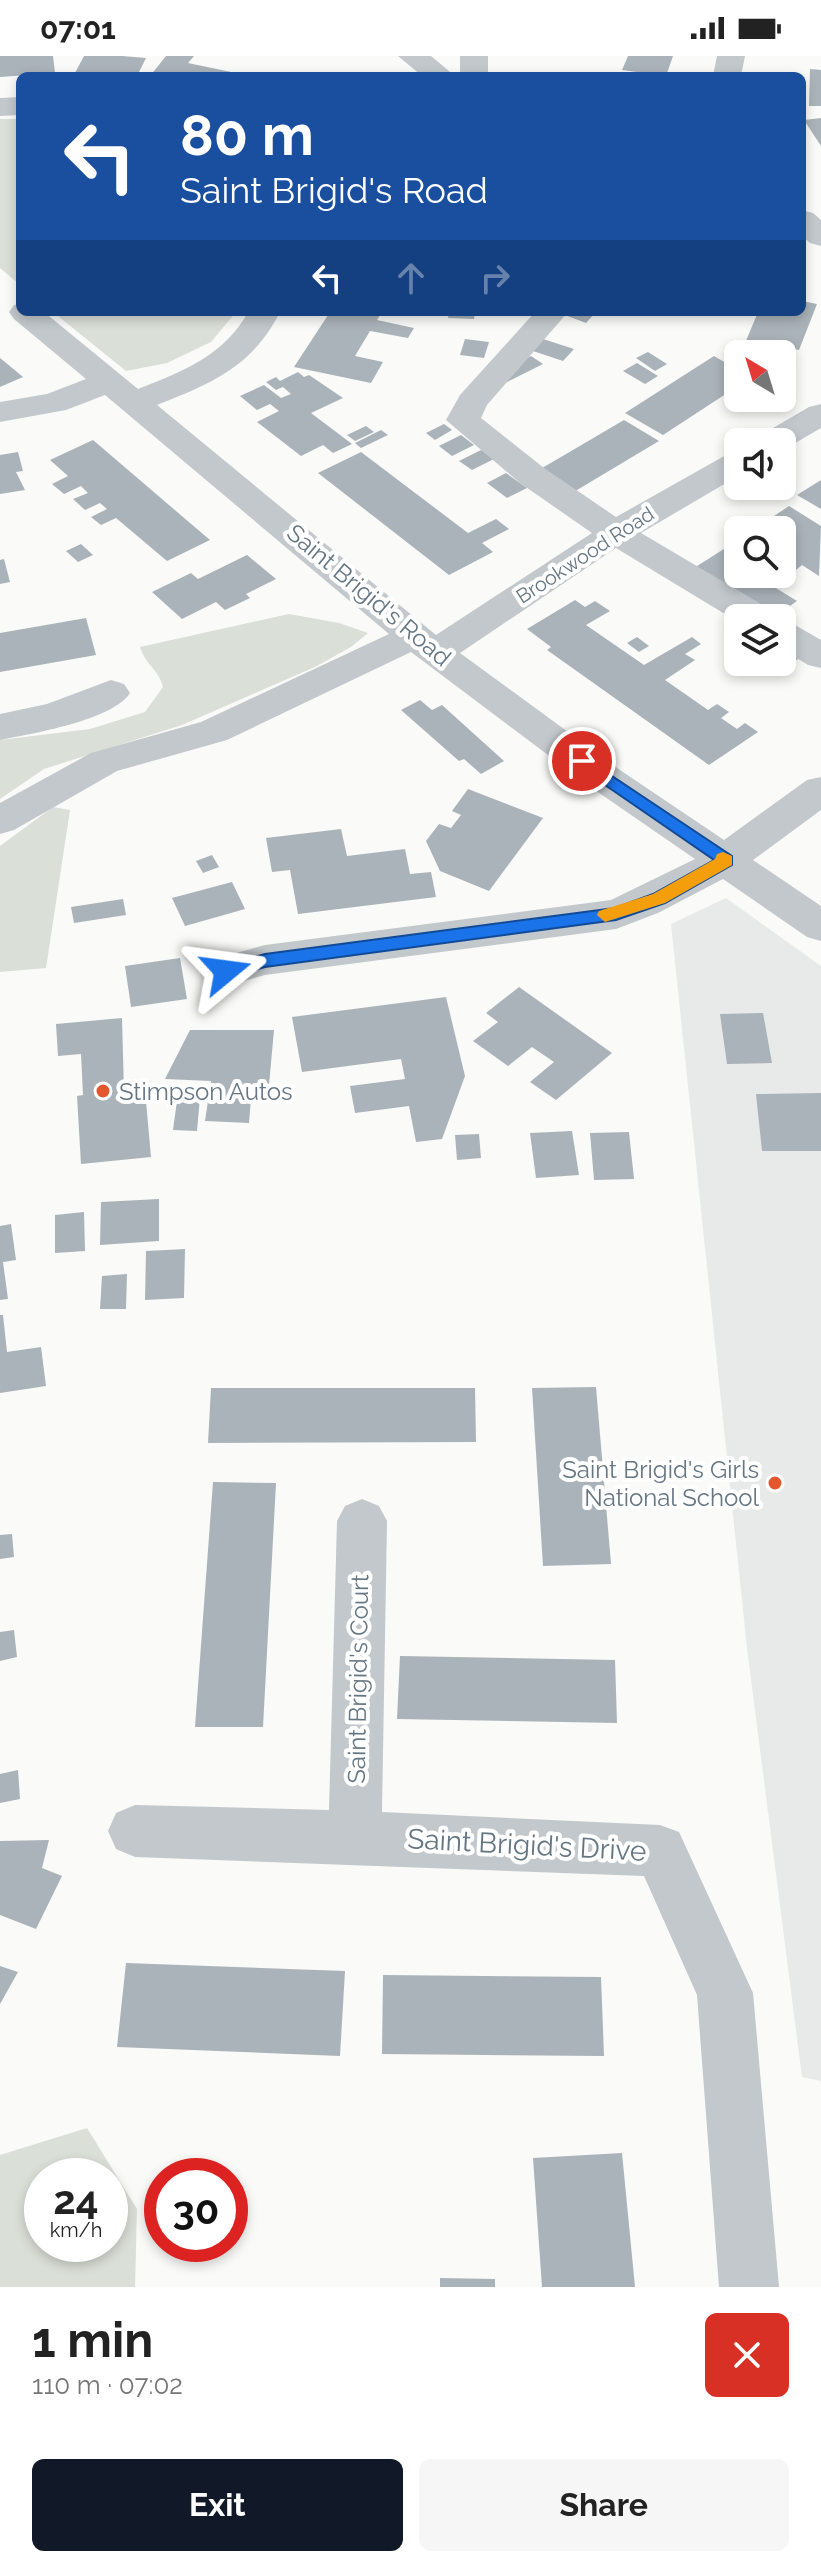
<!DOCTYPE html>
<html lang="en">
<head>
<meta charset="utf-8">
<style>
  body { margin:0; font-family:Raleway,sans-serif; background:#f6f6f6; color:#222; height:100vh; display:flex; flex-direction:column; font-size:30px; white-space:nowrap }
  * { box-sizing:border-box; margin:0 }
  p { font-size:26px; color:#767676 }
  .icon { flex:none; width:44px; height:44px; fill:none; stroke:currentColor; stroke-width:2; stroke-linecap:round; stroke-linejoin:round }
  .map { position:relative; height:2231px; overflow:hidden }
  .side { display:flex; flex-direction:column; background:#fff; flex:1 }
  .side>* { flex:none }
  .hud { position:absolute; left:16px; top:16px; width:790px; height:244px; border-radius:12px; box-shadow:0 4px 12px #0003; background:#1a4fa0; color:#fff; overflow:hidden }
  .needle { width:52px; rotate:322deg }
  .controls { position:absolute; left:724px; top:284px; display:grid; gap:16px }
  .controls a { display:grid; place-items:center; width:72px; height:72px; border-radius:12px; background:#fff; box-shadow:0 4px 12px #0003; font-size:40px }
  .speed { position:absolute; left:24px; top:2102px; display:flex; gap:16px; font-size:40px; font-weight:700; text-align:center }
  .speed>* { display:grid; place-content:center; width:104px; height:104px; border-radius:50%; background:#fff; box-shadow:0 4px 12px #0003; line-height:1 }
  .speed small { font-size:20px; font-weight:400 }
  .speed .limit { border:12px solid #d22; background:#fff; color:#111 }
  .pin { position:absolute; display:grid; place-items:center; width:68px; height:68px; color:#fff; margin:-34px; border:4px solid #fff; border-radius:50%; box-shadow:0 2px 8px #0007 }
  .me { position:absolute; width:88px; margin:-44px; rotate:74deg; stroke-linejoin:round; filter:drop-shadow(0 0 6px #0008) }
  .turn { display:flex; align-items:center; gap:28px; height:168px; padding:0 32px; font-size:36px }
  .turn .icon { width:104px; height:104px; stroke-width:2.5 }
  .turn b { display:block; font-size:56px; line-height:68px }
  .lanes { display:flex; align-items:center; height:76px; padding:0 32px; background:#0003; justify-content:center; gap:40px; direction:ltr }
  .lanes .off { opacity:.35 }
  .round { display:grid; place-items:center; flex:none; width:84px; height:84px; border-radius:12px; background:#f6f6f6 }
  .overview { display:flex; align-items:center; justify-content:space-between; height:136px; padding:0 32px }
  h1 { font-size:48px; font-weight:700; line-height:60px }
  .action { display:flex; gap:16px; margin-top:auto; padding:16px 32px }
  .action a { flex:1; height:92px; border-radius:12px; background:#111827; color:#fff; font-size:32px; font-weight:700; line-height:92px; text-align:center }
  .action a+a { background:#f6f6f6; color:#222 }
  .status { display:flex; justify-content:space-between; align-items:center; height:56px; padding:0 40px; background:#fff; direction:ltr }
  .status svg { height:22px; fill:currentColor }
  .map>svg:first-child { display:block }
  .built { fill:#e8e9e9 }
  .green { fill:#dadfd7; fill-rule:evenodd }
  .building { fill:#aab3b9 }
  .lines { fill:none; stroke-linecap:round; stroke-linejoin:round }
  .minor { fill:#c3c8cc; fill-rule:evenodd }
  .route { fill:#1a73e8; stroke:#114b97; stroke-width:2 }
  .slow { fill:#f59e0b }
  .poi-dot { fill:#e4572e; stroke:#fff; stroke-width:3 }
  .labels { text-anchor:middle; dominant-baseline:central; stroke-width:8; stroke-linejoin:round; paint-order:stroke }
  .far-street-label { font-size:20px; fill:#657683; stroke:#fff }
  .street-label { font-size:24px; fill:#657683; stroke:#fff }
  .poi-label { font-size:24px; fill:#657683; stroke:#fff; text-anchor:start }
  .near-street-label { font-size:28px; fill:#657683; stroke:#fff }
</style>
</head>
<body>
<div class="status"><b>07:01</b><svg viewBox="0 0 49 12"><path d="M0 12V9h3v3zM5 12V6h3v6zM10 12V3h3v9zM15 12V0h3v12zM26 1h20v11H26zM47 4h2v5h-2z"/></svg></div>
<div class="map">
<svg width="821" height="2231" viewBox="0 0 821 2231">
  <rect width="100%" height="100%" fill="#fafaf8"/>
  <path class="built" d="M726 842 821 910V2025L802 2021 747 1592 671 868Z"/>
  <g class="green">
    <path d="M0 63H20V229L0 212Z"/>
    <path d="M53 256H236L211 286 167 307 126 315Z"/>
    <path d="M289 558 339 567 368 577 351 591 315 611 182 669 44 713 0 743V684L90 673 145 656 163 631C159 614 145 608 140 591Z"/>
    <path d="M53 751 70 754 46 912 0 916V790Z"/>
    <path d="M87 2072 137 2153 135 2231H0V2099ZM110 2120V2188H42V2120Z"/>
  </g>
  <g class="building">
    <path d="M0 0H53L55 17 0 21Z"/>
    <path d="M84 0H122L146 2 137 20 75 17Z"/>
    <path d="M166 0H194L188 7 236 17 232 20H150Z"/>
    <path d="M628 0H673L666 20 622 14Z"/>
    <path d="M810 13 821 14V50H809Z"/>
    <path d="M821 62V90L804 64Z"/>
    <path d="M802 245 817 248 799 294 774 289 771 297 743 292 758 256H802Z"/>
    <path d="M330 256H382L377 264 414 272 408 282 370 275 355 300 383 306 371 327 294 311Z"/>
    <path d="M449 256H475L474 263 448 262Z"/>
    <path d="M568 256H596L586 267 565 259Z"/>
    <path d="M465 283 489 286 484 302 460 299Z"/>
    <path d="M543 283 574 293 563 305 533 295Z"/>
    <path d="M648 296 667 308 655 315 636 302Z"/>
    <path d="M531 300 543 308 505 327 519 306Z"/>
    <path d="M714 300 738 314V330L686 364 663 379 625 357Z"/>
    <path d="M0 302 5 306 23 321 0 331Z"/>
    <path d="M782 302 796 305 789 319 782 318Z"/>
    <path d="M637 307 658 320 645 328 623 315Z"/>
    <path d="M298 316 304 321 309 319 343 342 311 357 352 388 333 397 323 389 301 400 257 366 279 355 270 348 257 354 240 340 264 329 281 342 291 338 283 331 276 334 266 326 276 321 280 325Z"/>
    <path d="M624 364 659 385 567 440 532 418Z"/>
    <path d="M444 368 452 374 435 384 426 377Z"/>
    <path d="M366 370 374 376 355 385 347 379Z"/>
    <path d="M381 374 388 379 361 392 355 387Z"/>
    <path d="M461 379 474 389 452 400 439 390Z"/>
    <path d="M93 384 190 467 210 484 167 505 116 462 101 469 91 461 107 453 100 447 85 454 73 443 88 437 81 430 64 438 52 428 68 420 50 404Z"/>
    <path d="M481 394 494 403 472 414 459 405Z"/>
    <path d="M18 396 23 415 16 416 25 434 0 438V399Z"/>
    <path d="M361 396 468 477 496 463 509 473 482 487 493 496 449 519 318 417Z"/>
    <path d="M506 417 527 432 507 442 487 427Z"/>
    <path d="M821 424V453L797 439Z"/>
    <path d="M789 450 821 470 819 520 802 509 796 514 782 505V474H753Z"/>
    <path d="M738 484V518H762L758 521 797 545 773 562 694 512Z"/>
    <path d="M81 488 93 499 78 506 66 495Z"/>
    <path d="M247 499 276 523 246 538 250 542 225 554 216 546 182 563 152 536 191 517 198 523Z"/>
    <path d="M4 503 10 526 0 528V504Z"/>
    <path d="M575 544 585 551 595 545 610 555 586 569 644 609 692 581 701 588 685 598 695 604 665 624 708 654 717 648 729 656 721 662 737 673 745 667 758 676 709 709 547 594 551 591 527 573Z"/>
    <path d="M86 562 96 599 0 616V577Z"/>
    <path d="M637 581 649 590 639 596 627 587Z"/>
    <path d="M788 597 798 603 781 614 770 606H782V601Z"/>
    <path d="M420 644 432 654 442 649 504 705 481 718 464 703 459 705 401 654Z"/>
    <path d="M468 733 543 762 489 835 440 815 426 785 439 768 451 772 461 759 452 755Z"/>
    <path d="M341 773 347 800 405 793 410 818 431 816 436 841 298 858 290 814 272 816 266 782Z"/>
    <path d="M212 799 219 811 203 817 196 805Z"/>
    <path d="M232 826 245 853 185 870 172 842Z"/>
    <path d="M123 843 126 859 74 867 71 851Z"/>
    <path d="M180 902 187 943 131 951 125 910Z"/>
    <path d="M519 931 612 997 556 1044 530 1026 554 1006 532 991 508 1010 473 985 498 966 486 957Z"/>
    <path d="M446 941 465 1020 442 1083 416 1086 409 1050 355 1057 350 1030 405 1023 401 1003 302 1016 292 961Z"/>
    <path d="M763 957 772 1007 727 1008 720 958Z"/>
    <path d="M122 962 124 1036 145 1034 151 1101 81 1108 77 1040 83 1039 81 998 58 1000 56 968Z"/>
    <path d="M190 974H274L269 1029H252L249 1067 205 1065 211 1025 165 1023Z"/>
    <path d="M179 1030H201L197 1075 173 1074Z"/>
    <path d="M821 1037V1095H762L756 1038Z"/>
    <path d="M572 1075 579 1119 536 1122 530 1077Z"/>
    <path d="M629 1076 634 1123 594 1124 590 1077Z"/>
    <path d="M479 1078 481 1102 457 1104 455 1079Z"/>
    <path d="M159 1143V1185L100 1189 101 1146Z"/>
    <path d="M84 1156 85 1195 55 1197V1159Z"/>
    <path d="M11 1168 16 1204 3 1206 8 1243 0 1244V1170Z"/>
    <path d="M185 1193 184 1242 145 1244 146 1195Z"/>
    <path d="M127 1218 126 1253H100L102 1220Z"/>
    <path d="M0 1259H3L7 1296 41 1291 46 1330 0 1337Z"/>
    <path d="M596 1331 611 1508 543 1510 532 1332Z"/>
    <path d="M211 1332H475L476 1386 208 1387Z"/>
    <path d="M213 1426 276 1427 263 1671H195Z"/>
    <path d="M12 1478 14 1501 0 1503V1479Z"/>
    <path d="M14 1574 17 1601 0 1605V1576Z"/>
    <path d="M400 1600 615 1604 617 1667 397 1663Z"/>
    <path d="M18 1714 20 1743 0 1747V1718Z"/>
    <path d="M49 1784 42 1812 62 1820 36 1873 0 1859V1785Z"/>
    <path d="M126 1907 345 1915 340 2000 117 1991Z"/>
    <path d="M0 1910 18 1916 0 1948Z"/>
    <path d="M383 1919 601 1921 604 2000 382 1998Z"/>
    <path d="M622 2097 635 2231H542L533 2102Z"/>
    <path d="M440 2222 495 2223V2231H440Z"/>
  </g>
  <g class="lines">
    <g class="minor">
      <path d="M398 0H431L455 20H422Z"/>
      <rect x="460" y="0" width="28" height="20"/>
      <path d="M717 0H745L741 20H713Z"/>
      <path d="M20 41V59L0 60V42Z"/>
      <path d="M802 154 813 157 821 164V190L810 187 802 180Z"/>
      <path d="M20 248V256H44L138 333C182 316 225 299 248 256H280C252 311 212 327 157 349L436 579 592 477 520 427 446 364 460 339 535 256H568L487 349 481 362 544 412 616 461 726 399 738 396V420L641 477 771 554 776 562H738V566L616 492 460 597 620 714 724 784 807 724 821 721V754L753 804 821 850V885L807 881 723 823 658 857 616 873 265 919 226 930 211 926 205 915 211 904 265 889 611 844 695 803 592 732 411 596 227 684 117 715 14 774 0 778V747L91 697 201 666 389 578 105 339 66 354 0 366V346L47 338 86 323 14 263 9 256 14 249Z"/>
      <path d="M821 348V372L785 393 782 394V386H756L761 379 809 351Z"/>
      <path d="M782 565 795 569 821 584V612L808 609 782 593Z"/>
      <path d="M111 624 124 628 130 637C113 664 31 678 0 684V658L47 648Z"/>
      <path d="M362 1443 379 1450 387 1465 382 1756 660 1769 679 1776 753 1937 779 2231H719L697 1939 644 1820 135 1801 116 1793 108 1775 116 1757 135 1749 329 1754 337 1465 345 1450Z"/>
    </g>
  </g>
  <path class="route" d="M582 700 732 800V809L665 847 616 864 265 911 226 922 220 920 217 915 220 911 265 898 615 852 653 838 714 804 576 709V701Z"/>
  <path class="slow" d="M723 796 732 800V809L665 847 605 866 597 859 599 855 653 838 715 803 717 798Z"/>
  <g class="poi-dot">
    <circle cx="103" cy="1035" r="8"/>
    <circle cx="775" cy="1427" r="8"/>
  </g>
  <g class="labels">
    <g class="far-street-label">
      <text transform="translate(585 499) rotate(-33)">Brookwood Road</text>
    </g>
    <g class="street-label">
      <text transform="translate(369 539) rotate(40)">Saint Brigid's Road</text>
      <text transform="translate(358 1623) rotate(-89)">Saint Brigid's Court</text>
    </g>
    <g class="poi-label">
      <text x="119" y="1035">Stimpson Autos</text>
      <text x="759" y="1413" text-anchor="end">Saint Brigid's Girls<tspan x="759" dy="28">National School</tspan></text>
    </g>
    <g class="near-street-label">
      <text transform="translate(527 1789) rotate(3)">Saint Brigid's Drive</text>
    </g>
  </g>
</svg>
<div class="controls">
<a><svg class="needle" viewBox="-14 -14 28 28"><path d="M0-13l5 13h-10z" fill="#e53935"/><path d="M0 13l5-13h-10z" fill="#767676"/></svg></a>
<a><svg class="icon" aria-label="sound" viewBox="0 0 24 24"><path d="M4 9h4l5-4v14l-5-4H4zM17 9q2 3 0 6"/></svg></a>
<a><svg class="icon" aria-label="search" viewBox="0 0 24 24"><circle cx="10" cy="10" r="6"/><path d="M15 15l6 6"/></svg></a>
<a><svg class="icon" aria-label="layers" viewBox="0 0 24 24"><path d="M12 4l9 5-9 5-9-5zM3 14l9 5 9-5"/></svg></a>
</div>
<div class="speed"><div>24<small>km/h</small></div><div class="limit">30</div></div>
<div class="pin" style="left:582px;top:705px;background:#d93025"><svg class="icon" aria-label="arrive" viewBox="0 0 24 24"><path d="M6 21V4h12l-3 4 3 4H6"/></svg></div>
<svg class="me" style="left:226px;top:915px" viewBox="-20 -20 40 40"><path d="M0-17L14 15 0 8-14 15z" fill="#1a73e8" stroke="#fff" stroke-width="4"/></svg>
<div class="hud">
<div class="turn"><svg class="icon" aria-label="left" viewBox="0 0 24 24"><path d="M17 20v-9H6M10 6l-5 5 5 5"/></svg><div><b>80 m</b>Saint Brigid's Road</div></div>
<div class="lanes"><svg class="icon" aria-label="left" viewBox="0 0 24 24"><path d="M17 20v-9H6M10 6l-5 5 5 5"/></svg><svg class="icon off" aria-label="ahead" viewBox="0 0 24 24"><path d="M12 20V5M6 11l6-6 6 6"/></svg><svg class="icon off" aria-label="right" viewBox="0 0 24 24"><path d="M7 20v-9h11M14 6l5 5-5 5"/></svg></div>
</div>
</div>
<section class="side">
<div class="overview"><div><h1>1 min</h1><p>110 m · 07:02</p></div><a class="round" style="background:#d93025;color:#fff"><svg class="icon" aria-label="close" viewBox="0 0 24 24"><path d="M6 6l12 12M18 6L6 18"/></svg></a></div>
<div class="action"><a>Exit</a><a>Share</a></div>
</section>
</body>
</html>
